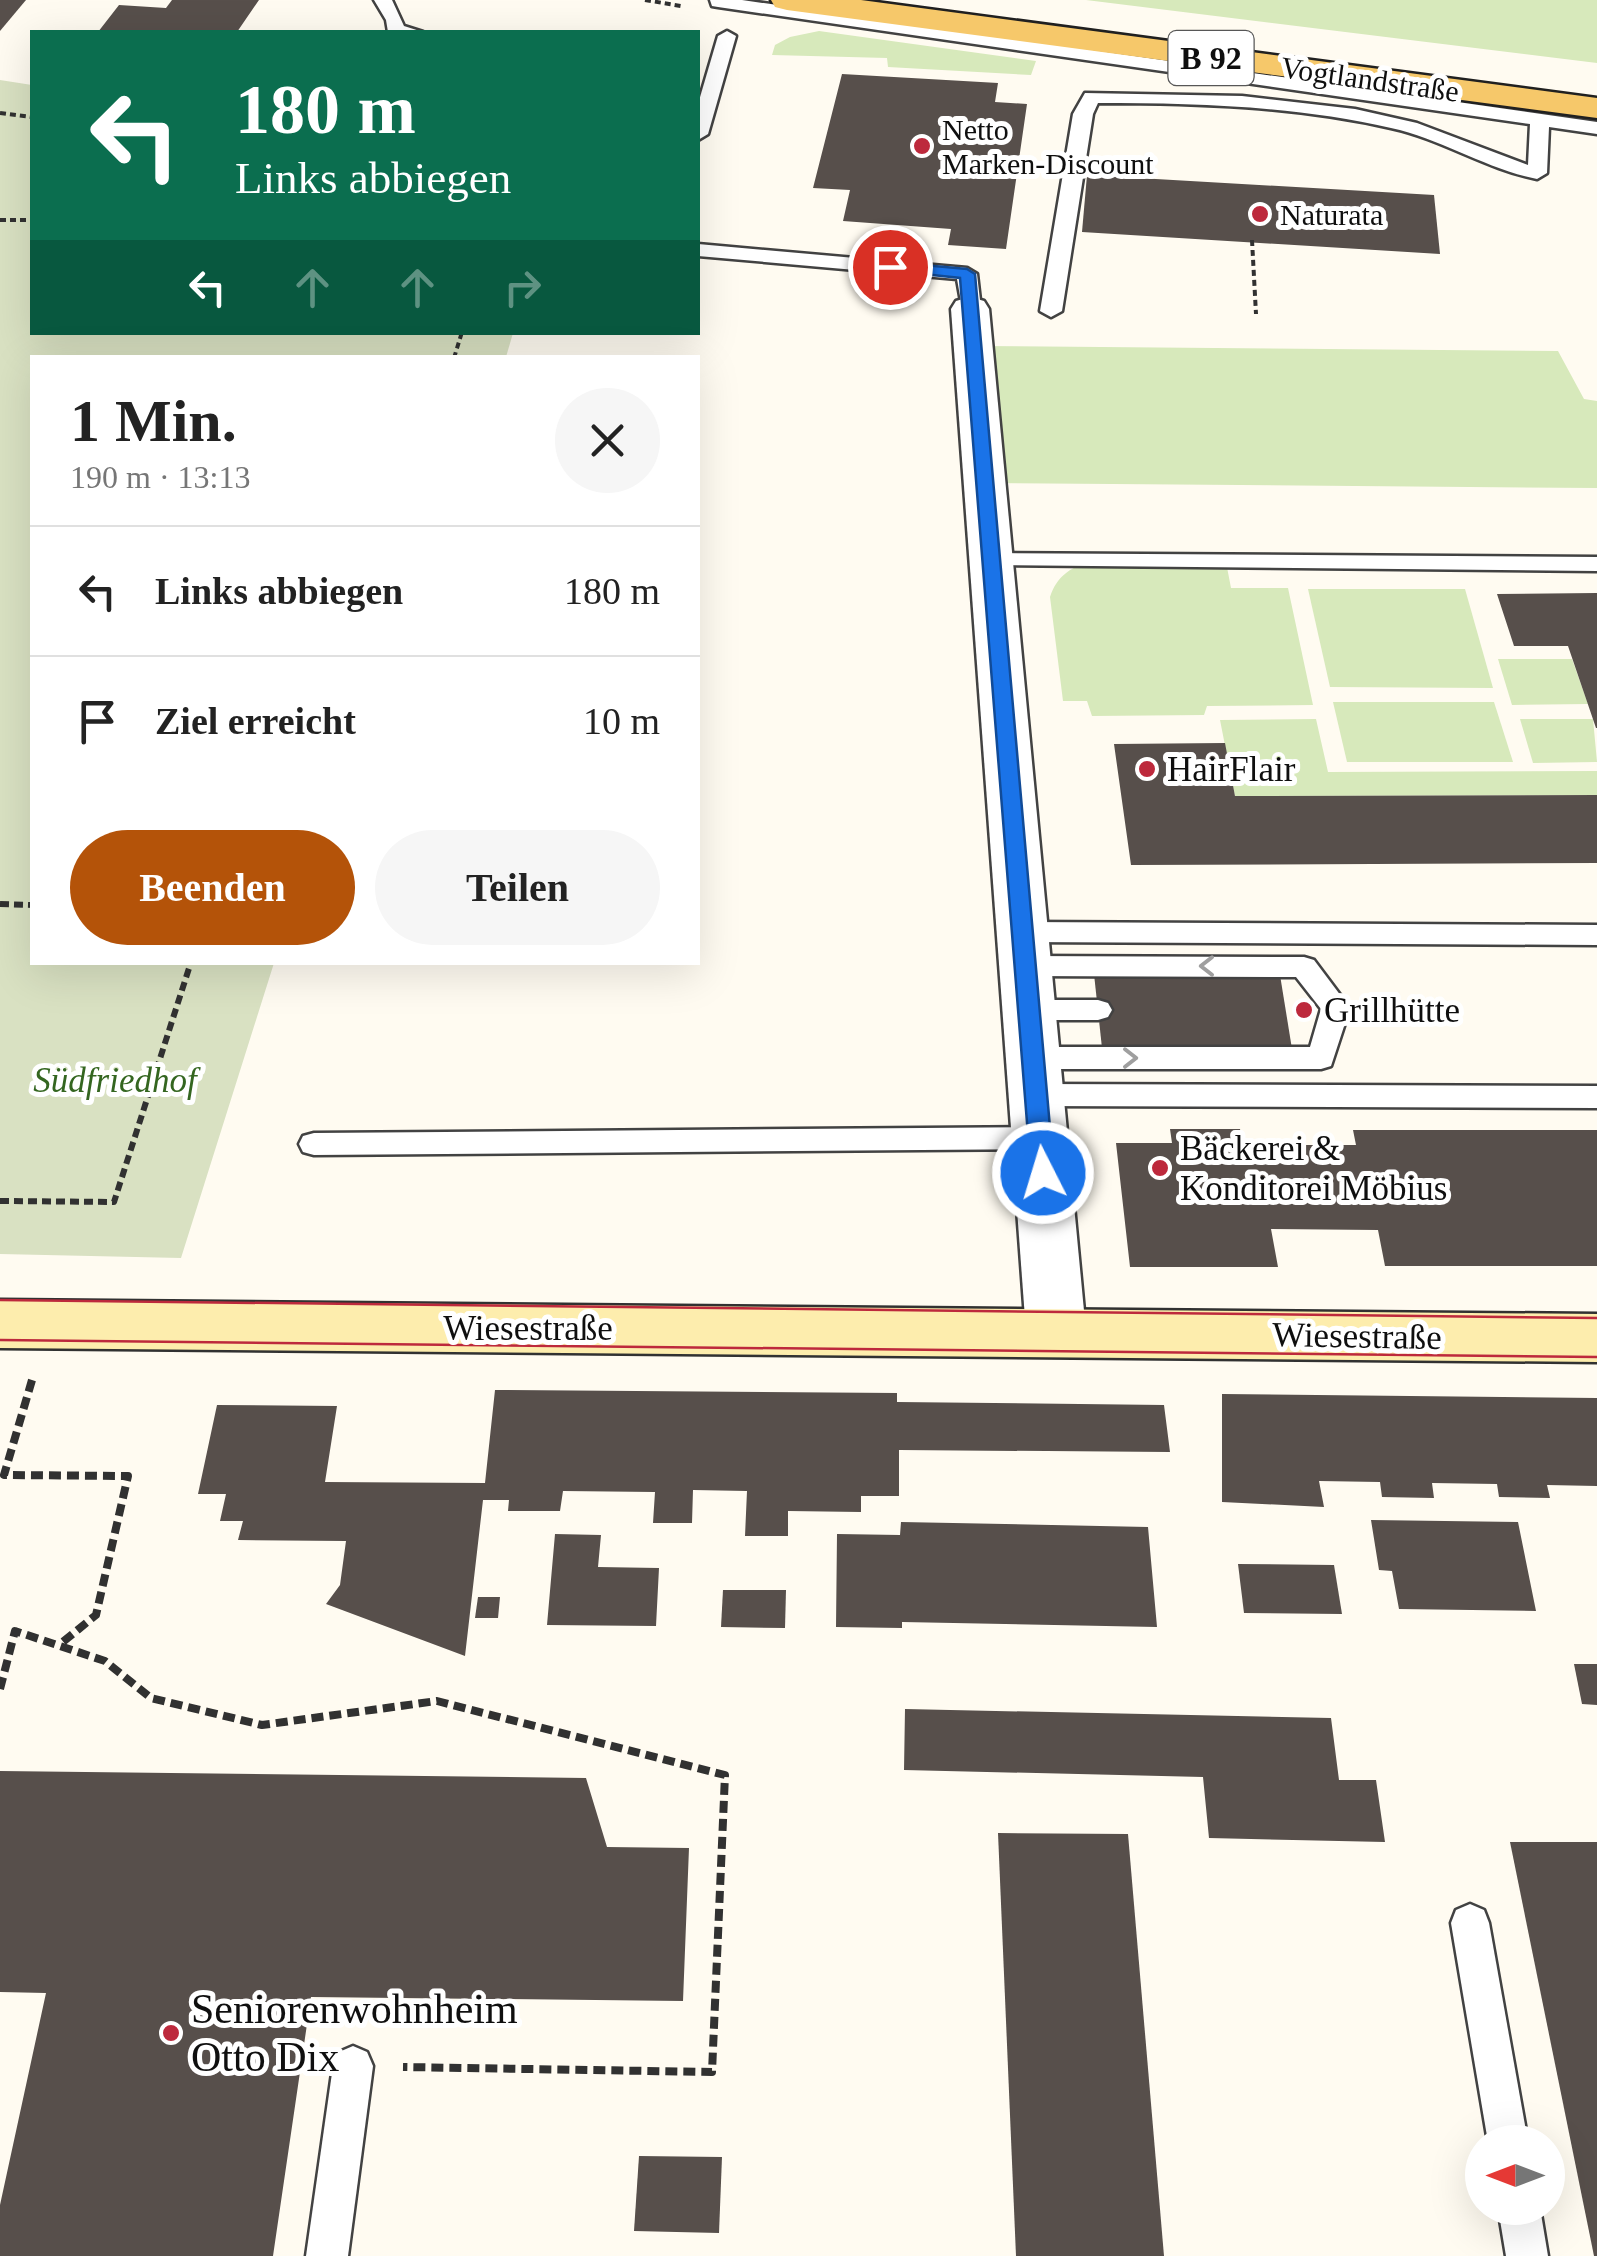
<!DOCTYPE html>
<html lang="de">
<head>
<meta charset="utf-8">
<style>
  body { margin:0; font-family:Georgia,serif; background:#f6f6f6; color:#222; height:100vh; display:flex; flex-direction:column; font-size:38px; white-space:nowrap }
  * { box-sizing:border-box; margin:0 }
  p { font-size:32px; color:#767676 }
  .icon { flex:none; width:55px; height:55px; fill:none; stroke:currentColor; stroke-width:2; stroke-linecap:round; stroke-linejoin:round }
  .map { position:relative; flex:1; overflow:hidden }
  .panel { position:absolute; left:30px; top:355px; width:670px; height:610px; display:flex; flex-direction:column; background:#fff; border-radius:0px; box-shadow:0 10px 40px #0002 }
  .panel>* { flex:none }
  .banner { position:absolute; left:30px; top:30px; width:670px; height:305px; border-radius:0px; box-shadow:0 10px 40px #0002; background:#0b6e4f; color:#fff; overflow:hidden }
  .needle { width:65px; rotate:270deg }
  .controls { position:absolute; left:1465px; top:2125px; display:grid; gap:20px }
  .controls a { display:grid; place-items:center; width:100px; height:100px; border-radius:50%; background:#fff; box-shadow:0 10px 40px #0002; font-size:50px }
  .pin { position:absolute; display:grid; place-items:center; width:85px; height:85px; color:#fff; margin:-42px; border:5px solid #fff; border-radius:50%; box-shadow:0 2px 10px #0007 }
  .me { position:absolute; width:110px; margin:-55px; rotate:355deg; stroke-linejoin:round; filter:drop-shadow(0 0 8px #0008) }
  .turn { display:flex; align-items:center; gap:35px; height:210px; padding:0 40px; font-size:45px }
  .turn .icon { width:130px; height:130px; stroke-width:2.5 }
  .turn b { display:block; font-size:70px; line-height:85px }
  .lanes { display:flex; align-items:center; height:95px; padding:0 40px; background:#0003; justify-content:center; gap:50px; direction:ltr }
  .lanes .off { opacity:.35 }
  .round { display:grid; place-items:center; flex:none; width:105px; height:105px; border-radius:52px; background:#f6f6f6 }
  .summary { display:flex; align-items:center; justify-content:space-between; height:170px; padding:0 40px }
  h1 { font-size:60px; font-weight:700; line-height:75px }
  .button { display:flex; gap:20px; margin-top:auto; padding:20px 40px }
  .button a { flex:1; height:115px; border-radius:60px; background:#b45309; color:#fff; font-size:40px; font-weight:700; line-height:115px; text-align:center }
  .button a+a { background:#f6f6f6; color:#222 }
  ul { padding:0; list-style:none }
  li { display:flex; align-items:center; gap:30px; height:130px; padding:0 40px; border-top:2px solid #e0e0e0 }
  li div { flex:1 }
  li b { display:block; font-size:38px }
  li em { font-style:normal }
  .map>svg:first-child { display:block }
  .green { fill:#d7e9bb }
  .cemetery { fill:#d9e1c2 }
  .building { fill:#574f4b }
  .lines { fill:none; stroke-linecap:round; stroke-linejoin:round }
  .lane-casing { stroke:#424242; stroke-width:5 }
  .street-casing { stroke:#424242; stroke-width:5 }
  .secondary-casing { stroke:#313131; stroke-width:5 }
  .primary-casing { stroke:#202020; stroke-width:5 }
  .path-far2 { stroke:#313131; stroke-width:4; stroke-dasharray:6 4; stroke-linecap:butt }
  .path-far1 { stroke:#313131; stroke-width:6; stroke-dasharray:9 5; stroke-linecap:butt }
  .path { stroke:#313131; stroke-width:8; stroke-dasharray:12 6; stroke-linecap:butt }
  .lane { fill:#fff; fill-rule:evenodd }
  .street { fill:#fff; fill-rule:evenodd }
  .secondary { fill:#fdedad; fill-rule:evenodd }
  .primary { fill:#f6c86a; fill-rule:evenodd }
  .tram { stroke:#bd293c; stroke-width:2.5 }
  .oneway { stroke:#9f9f9f }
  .route { fill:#1a73e8; stroke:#114b97; stroke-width:2.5 }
  .poi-dot { fill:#bd293c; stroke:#fff; stroke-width:4 }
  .labels { text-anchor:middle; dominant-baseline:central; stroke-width:10; stroke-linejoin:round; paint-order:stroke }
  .far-street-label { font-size:30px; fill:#0f0f0f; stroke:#fff }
  .far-poi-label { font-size:30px; fill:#0f0f0f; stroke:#fff; text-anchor:start }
  .shield { fill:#fff; stroke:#575757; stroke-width:2.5 }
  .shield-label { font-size:32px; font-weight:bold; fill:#0f0f0f }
  .poi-label { font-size:35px; fill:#0f0f0f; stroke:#fff; text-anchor:start }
  .park-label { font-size:35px; font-style:italic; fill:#346620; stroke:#fff }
  .street-label { font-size:35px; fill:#0f0f0f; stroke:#fff }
  .near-poi-label { font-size:42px; fill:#0f0f0f; stroke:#fff; text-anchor:start }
</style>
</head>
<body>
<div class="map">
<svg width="1597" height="2256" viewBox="0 0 1597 2256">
  <rect width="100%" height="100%" fill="#fffbf1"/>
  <g class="green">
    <path d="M1086 0H1597V63Z"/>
    <path d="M819 31 1036 61 1031 75 888 67 887 58 772 55 775 45 790 37Z"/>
    <path d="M976 346 1558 351 1584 399 1597 401V488L982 483Z"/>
    <path d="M1089 561 1226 562 1231 588H1288L1313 705 1207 706 1204 715 1092 716 1087 701H1063L1050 597C1057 576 1069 569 1089 561Z"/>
    <path d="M1308 589H1465L1493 688 1330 687Z"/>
    <path d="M1498 659H1572L1588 704 1512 705Z"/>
    <path d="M1333 702H1494L1513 762H1347Z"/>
    <path d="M1316 719 1328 772 1597 771V795L1235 796 1220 720Z"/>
    <path d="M1520 719H1593L1597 762 1533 763Z"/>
  </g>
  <path class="cemetery" d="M0 80 32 85V332L513 333 506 357 32 358V962L274 963 181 1258 0 1254Z"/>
  <g class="building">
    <path d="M0 0H26L0 31Z"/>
    <path d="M172 0H259L237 32H98L119 5 166 8Z"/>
    <path d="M842 74 998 83 995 102 1027 104 1006 249 948 245 951 229 843 221 850 190 813 188Z"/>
    <path d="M1087 175 1434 195 1440 254 1082 232Z"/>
    <path d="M1597 593V728H1596L1568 646H1514L1497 594Z"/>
    <path d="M1225 743 1235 796 1597 795V863L1131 865 1114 744Z"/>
    <path d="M1094 974 1280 975 1292 1049 1102 1048Z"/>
    <path d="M1170 1129H1240L1243 1145H1356L1353 1130H1597V1266H1385L1378 1230 1271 1229 1278 1267H1130L1116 1143H1172Z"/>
    <path d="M495 1390 897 1393V1402L1164 1405 1170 1452 899 1450V1496H861V1512L788 1511V1536H745L747 1491 693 1490 692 1523H653L655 1492 563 1491 560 1511H508L509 1500H483L465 1656 326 1604 340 1585 346 1541 238 1540 243 1521H220L226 1494H198L217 1405 337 1406 325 1482 485 1483Z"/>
    <path d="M1222 1394 1597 1398V1486L1547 1485 1550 1498 1499 1497 1497 1484 1432 1483 1434 1498 1382 1497 1380 1482 1319 1481 1324 1507 1222 1502Z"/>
    <path d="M1371 1520 1518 1522 1536 1611 1399 1609 1392 1571 1379 1570Z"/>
    <path d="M901 1522 1148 1527 1157 1627 902 1622V1628L836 1627 837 1534 900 1535Z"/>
    <path d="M555 1534 601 1535 598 1567 659 1568 656 1626 547 1625Z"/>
    <path d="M1238 1564 1334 1565 1342 1614 1244 1613Z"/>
    <path d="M723 1590H786L785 1628 721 1627Z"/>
    <path d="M478 1597H500L498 1618H475Z"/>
    <path d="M1574 1664H1597V1705L1582 1704Z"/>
    <path d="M905 1709 1331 1718 1339 1780H1376L1385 1842 1209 1838 1203 1777 904 1770Z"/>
    <path d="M0 1771 586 1778 607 1847 689 1848 683 2001 311 1997 273 2256H0V2205L46 1993 0 1992Z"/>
    <path d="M998 1833 1128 1834 1164 2256H1016Z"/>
    <path d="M1510 1842H1597V2256H1594Z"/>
    <path d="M639 2156 722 2157 719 2233 634 2231Z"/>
  </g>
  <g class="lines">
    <defs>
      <g id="lane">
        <path d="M374 0H392L404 26 423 32H388L386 20Z"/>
        <path d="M710 0H742L1597 122V134L1549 127 1547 173 1537 179C1486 169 1442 139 1391 128 1296 106 1196 103 1098 103L1093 114 1062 311 1051 317 1040 311 1073 114 1085 93 1242 96 1355 109 1417 123 1528 165 1530 124 718 7 712 6Z"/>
        <path d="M727 31 736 36 708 134 698 140V104L718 36Z"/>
        <path d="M698 244 967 268 977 274 981 309 970 315 963 313 957 279 698 256Z"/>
        <path d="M989 553 1597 557V571L981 565 977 560Z"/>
        <path d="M1022 922 1597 925V945L1022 942 1012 939 1008 932 1012 925Z"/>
        <path d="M1025 956 1304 957 1314 960 1350 1008 1331 1066 1321 1069H1033L1023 1066 1018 1058 1023 1050 1033 1047H1310L1321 1009 1296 977 1025 976 1015 973 1011 966 1015 959Z"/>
        <path d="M1029 1000H1098L1108 1003 1112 1010 1108 1017 1098 1020H1029L1019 1017 1015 1010 1019 1003Z"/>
        <path d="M1036 1084 1597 1086V1108L1036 1106 1026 1103 1021 1095 1026 1087Z"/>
        <path d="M1040 1127 1051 1130 1055 1138 1051 1146 1040 1149 314 1155 303 1152 299 1144 303 1136 314 1133Z"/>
        <path d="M1470 1904 1484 1910 1489 1923 1528 2142H1488L1451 1923 1456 1910Z"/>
        <path d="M353 2046 367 2052 373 2066 348 2256H306L333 2066 339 2052Z"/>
        <path d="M1498 2208H1540L1548 2256H1506Z"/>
      </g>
      <path id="street" d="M970 297 984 301 989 309 1086 1332 1077 1349 1056 1356 1035 1349 1026 1332 951 309 956 301Z"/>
      <path id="secondary" d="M0 1300 1597 1314V1362L0 1348Z"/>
      <path id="primary" d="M771 0H861L1597 98V118L787 10 775 7Z"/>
    </defs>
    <use href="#lane" class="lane-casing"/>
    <use href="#street" class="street-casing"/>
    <use href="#secondary" class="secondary-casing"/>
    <use href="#primary" class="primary-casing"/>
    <g class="path-far2">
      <path d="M645 0 681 6"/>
      <path d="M0 113 32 117"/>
      <path d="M0 220H32"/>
      <path d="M1252 240 1256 314"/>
      <path d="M454 358 462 332"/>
    </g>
    <g class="path-far1">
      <path d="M0 904 32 905"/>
      <path d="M0 1201 114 1202 191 962"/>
    </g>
    <g class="path">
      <path d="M32 1380 4 1475 128 1476 96 1615 59 1645"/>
      <path d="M0 1689 15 1631 105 1661 151 1698 262 1725 437 1701 725 1775 712 2072 403 2067"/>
    </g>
    <use href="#lane" class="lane"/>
    <use href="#street" class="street"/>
    <use href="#secondary" class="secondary"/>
    <use href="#primary" class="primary"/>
    <g class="tram">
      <path d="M0 1300 1597 1318"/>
      <path d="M0 1340 1597 1357"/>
    </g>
  </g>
  <defs><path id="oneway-chevron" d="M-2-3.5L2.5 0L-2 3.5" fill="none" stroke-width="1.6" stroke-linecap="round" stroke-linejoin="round" transform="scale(2.5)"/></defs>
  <g class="oneway">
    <use href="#oneway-chevron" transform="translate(1207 966) rotate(-180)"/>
    <use href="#oneway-chevron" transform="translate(1130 1058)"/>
  </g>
  <path class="route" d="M890 262 967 269 975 274 1054 1173 1043 1182 1031 1173 960 278 885 270V263Z"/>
  <g class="poi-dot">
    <circle cx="922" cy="146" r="10"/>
    <circle cx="1260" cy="214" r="10"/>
    <circle cx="1147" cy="769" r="10"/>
    <circle cx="1304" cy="1010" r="10"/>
    <circle cx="1160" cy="1168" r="10"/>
    <circle cx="171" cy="2033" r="10"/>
  </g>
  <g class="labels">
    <g class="far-street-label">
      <text transform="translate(1370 79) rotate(8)">Vogtlandstraße</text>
    </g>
    <g class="far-poi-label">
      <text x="942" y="129">Netto<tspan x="942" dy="34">Marken-Discount</tspan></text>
      <text x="1280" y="214">Naturata</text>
    </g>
    <rect class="shield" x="1168.5" y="31" width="85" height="54" rx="8"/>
    <g class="shield-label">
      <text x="1211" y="58">B 92</text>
    </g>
    <g class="poi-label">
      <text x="1167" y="769">HairFlair</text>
      <text x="1324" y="1010">Grillhütte</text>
      <text x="1180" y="1148">Bäckerei &amp;<tspan x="1180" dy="40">Konditorei Möbius</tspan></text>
    </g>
    <g class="park-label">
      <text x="115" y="1080">Südfriedhof</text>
    </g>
    <g class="street-label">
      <text x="528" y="1328">Wiesestraße</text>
      <text transform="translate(1357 1336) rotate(1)">Wiesestraße</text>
    </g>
    <g class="near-poi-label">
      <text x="191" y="2009">Seniorenwohnheim<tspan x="191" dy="48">Otto Dix</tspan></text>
    </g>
  </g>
</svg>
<div class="controls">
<a><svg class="needle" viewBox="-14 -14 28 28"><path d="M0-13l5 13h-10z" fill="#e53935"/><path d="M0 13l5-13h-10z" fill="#767676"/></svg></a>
</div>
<div class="pin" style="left:890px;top:267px;background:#d93025"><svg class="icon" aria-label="arrive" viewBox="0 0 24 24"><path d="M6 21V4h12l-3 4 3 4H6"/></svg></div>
<svg class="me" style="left:1043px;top:1173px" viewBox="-20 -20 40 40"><circle r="17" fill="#1a73e8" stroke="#fff" stroke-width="3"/><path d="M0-11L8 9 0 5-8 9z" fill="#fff"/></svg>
<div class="banner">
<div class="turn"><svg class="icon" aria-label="left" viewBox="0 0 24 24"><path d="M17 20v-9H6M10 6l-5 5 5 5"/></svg><div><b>180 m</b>Links abbiegen</div></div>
<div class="lanes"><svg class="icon" aria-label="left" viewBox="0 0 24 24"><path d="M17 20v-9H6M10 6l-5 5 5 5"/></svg><svg class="icon off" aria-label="ahead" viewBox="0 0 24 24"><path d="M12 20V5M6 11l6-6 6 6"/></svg><svg class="icon off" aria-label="ahead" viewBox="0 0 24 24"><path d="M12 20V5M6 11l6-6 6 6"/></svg><svg class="icon off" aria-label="right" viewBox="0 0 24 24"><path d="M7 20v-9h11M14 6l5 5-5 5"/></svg></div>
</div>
<section class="panel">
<div class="summary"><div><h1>1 Min.</h1><p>190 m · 13:13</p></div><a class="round"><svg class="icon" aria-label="close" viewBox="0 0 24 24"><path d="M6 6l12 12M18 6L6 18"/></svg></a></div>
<ul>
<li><svg class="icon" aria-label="left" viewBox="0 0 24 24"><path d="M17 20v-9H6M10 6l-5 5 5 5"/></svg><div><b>Links abbiegen</b></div><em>180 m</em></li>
<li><svg class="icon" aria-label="arrive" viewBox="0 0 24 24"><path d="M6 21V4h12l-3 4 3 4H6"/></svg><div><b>Ziel erreicht</b></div><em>10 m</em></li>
</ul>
<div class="button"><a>Beenden</a><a>Teilen</a></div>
</section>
</div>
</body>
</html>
